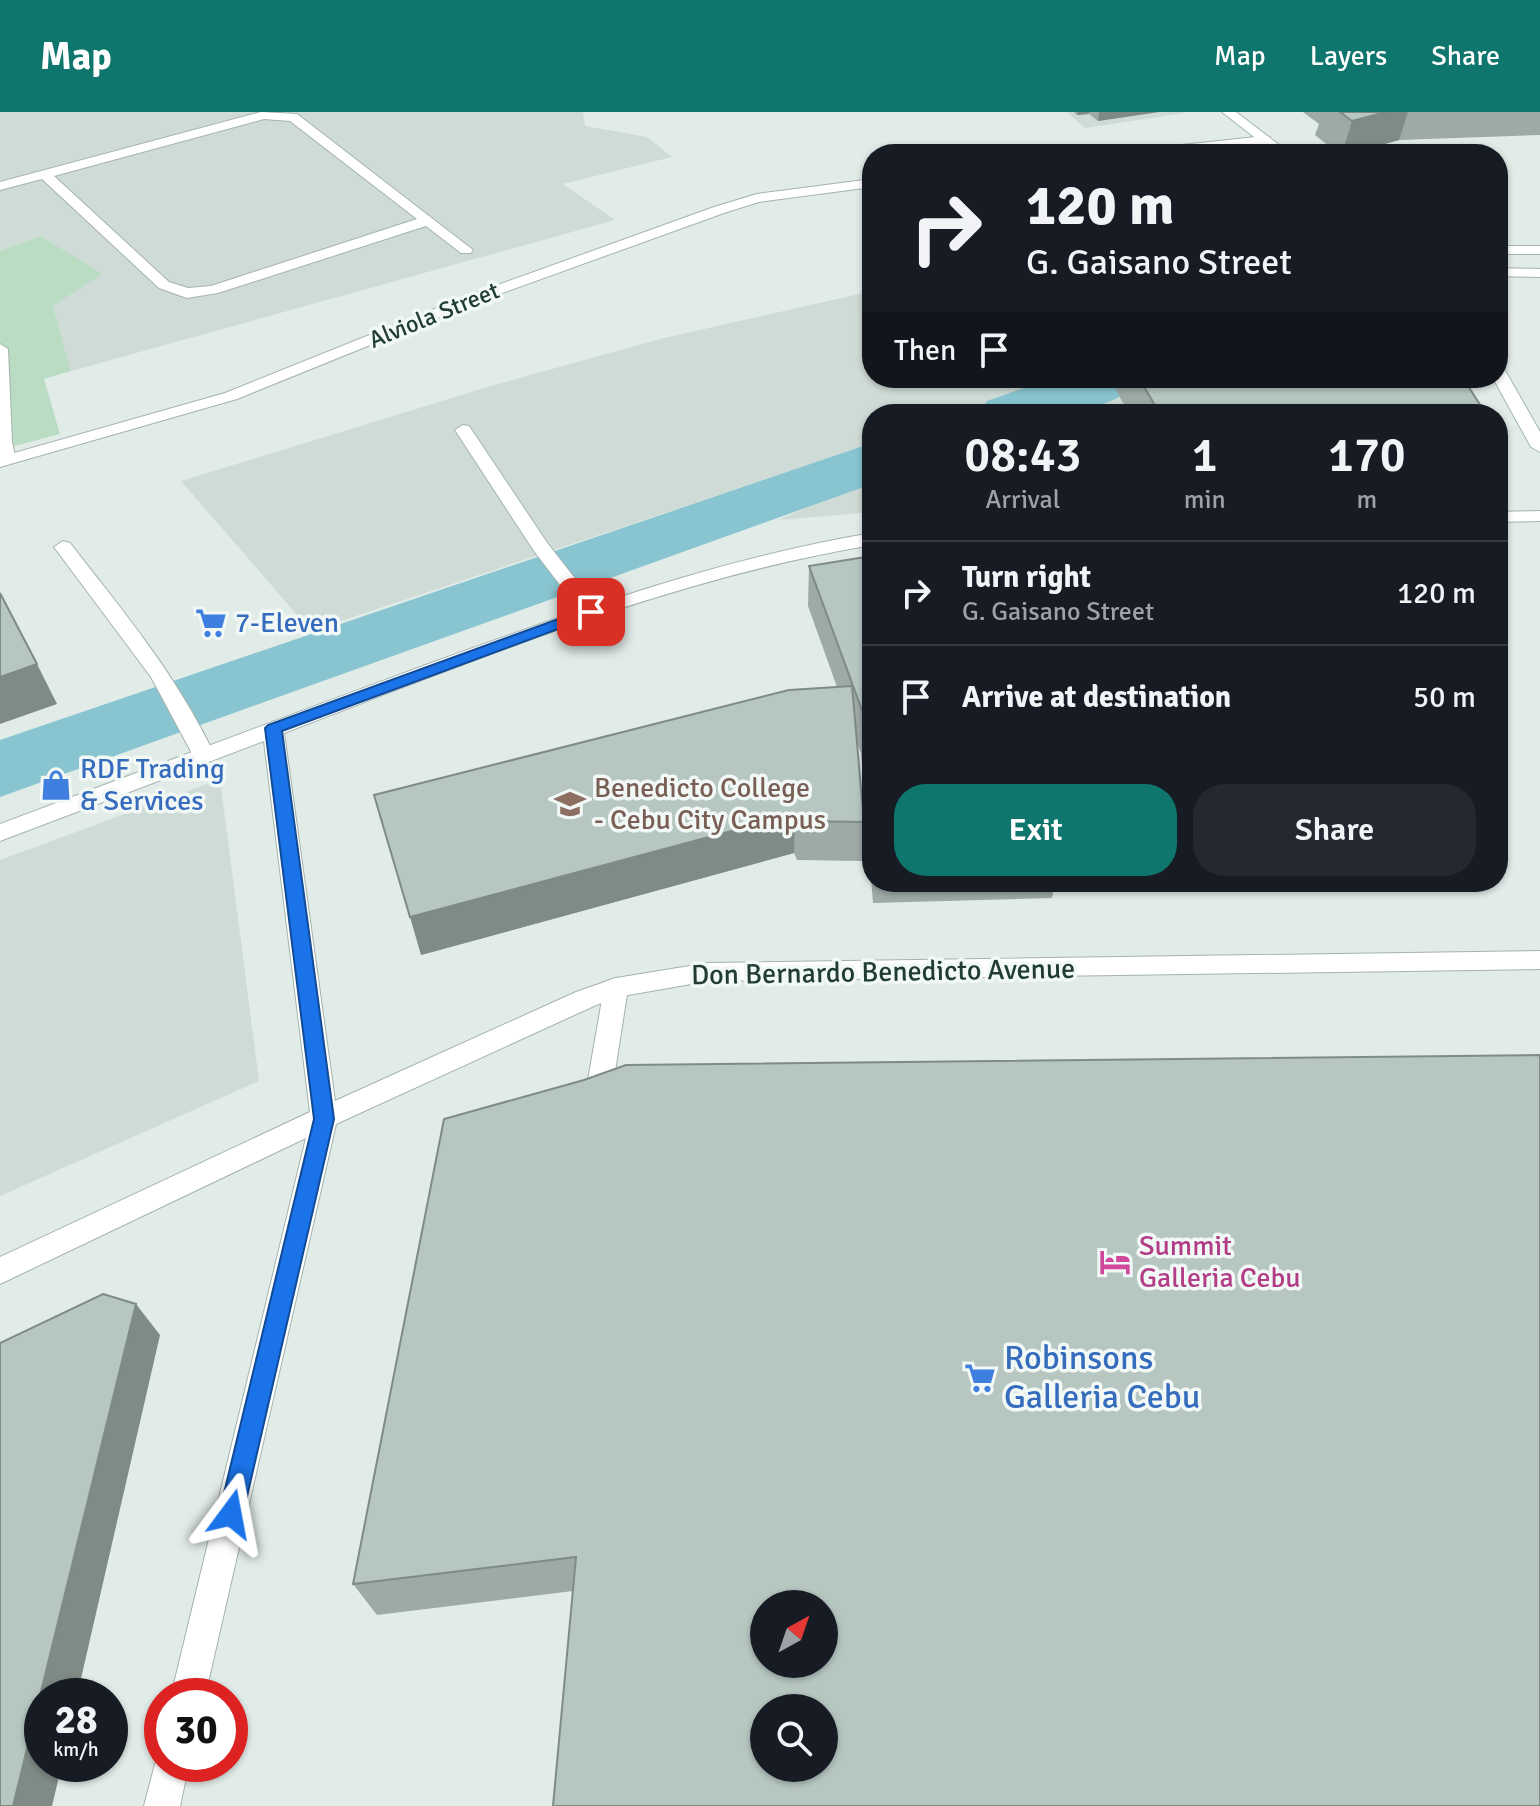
<!DOCTYPE html>
<html lang="en">
<head>
<meta charset="utf-8">
<style>
  body { margin:0; font-family:Signika,sans-serif; background:#242831; color:#f1f3f6; height:100vh; display:flex; flex-direction:column; font-size:30px; white-space:nowrap }
  * { box-sizing:border-box; margin:0 }
  p { font-size:26px; color:#9ea1a6 }
  .icon { flex:none; width:44px; height:44px; fill:none; stroke:currentColor; stroke-width:2; stroke-linecap:round; stroke-linejoin:round }
  .map { position:relative; flex:1; overflow:hidden }
  .details { position:absolute; left:862px; top:292px; width:646px; height:488px; display:flex; flex-direction:column; background:#171b24; border-radius:32px; box-shadow:0 2px 6px #0004 }
  .details>* { flex:none }
  .guide { position:absolute; left:862px; top:32px; width:646px; height:244px; border-radius:32px; box-shadow:0 2px 6px #0004; background:#171b24; color:#f1f3f6; overflow:hidden }
  .needle { width:52px; rotate:40deg }
  .controls { position:absolute; left:750px; top:1478px; display:grid; gap:16px }
  .controls a { display:grid; place-items:center; width:88px; height:88px; border-radius:50%; background:#171b24; box-shadow:0 2px 6px #0004; font-size:40px }
  .speed { position:absolute; left:24px; top:1566px; display:flex; gap:16px; font-size:40px; font-weight:700; text-align:center }
  .speed>* { display:grid; place-content:center; width:104px; height:104px; border-radius:50%; background:#171b24; box-shadow:0 2px 6px #0004; line-height:1 }
  .speed small { font-size:20px; font-weight:400 }
  .speed .limit { border:12px solid #d22; background:#fff; color:#111 }
  .pin { position:absolute; display:grid; place-items:center; width:68px; height:68px; color:#fff; margin:-34px; border-radius:16px; box-shadow:0 4px 12px #0006 }
  .me { position:absolute; width:88px; margin:-44px; rotate:13deg; stroke-linejoin:round; filter:drop-shadow(0 0 6px #0008) }
  .turn { display:flex; align-items:center; gap:28px; height:168px; padding:0 32px; font-size:36px }
  .turn .icon { width:104px; height:104px; stroke-width:2.5 }
  .turn b { display:block; font-size:56px; line-height:68px }
  .then { display:flex; align-items:center; height:76px; padding:0 32px; background:#0003; gap:16px; font-size:30px }
  .eta { display:flex; justify-content:space-evenly; align-items:center; height:136px; text-align:center }
  .eta b { font-size:48px; font-weight:600; line-height:56px }
  .button { display:flex; gap:16px; margin-top:auto; padding:16px 32px }
  .button a { flex:1; height:92px; border-radius:32px; background:#0f766e; color:#fff; font-size:32px; font-weight:600; line-height:92px; text-align:center }
  .button a+a { background:#242831; color:#f1f3f6 }
  ul { padding:0; list-style:none }
  li { display:flex; align-items:center; gap:24px; height:104px; padding:0 32px; border-top:2px solid #363941 }
  li div { flex:1 }
  li b { display:block; font-size:30px }
  li em { font-style:normal }
  header { display:flex; align-items:center; gap:48px; box-sizing:border-box; height:112px; padding:0 40px; background:#0f766e; color:#fff }
  header strong { font-size:38px }
  nav { display:flex; gap:44px; margin-inline-start:auto; font-size:28px }
  .map>svg:first-child { display:block }
  .built { fill:#cfdbd6 }
  .green { fill:#badcc3 }
  .lines { fill:none; stroke-linecap:round; stroke-linejoin:round }
  .river { fill:#89c5d0; fill-rule:evenodd }
  .service-casing { stroke:#a4b3ae; stroke-width:2 }
  .minor-casing { stroke:#a4b3ae; stroke-width:2 }
  .secondary-casing { stroke:#9fb7af; stroke-width:2 }
  .service { fill:#fff; fill-rule:evenodd }
  .minor { fill:#fff; fill-rule:evenodd }
  .secondary { fill:#fff; fill-rule:evenodd }
  .wall { fill:#9daaa5 }
  .shaded-wall { fill:#7f8b86 }
  .building { fill:#b6c6c0; stroke:#7f8b86; stroke-width:2; fill-rule:evenodd }
  .route { fill:#1a73e8; stroke:#114b97; stroke-width:2 }
  .labels { text-anchor:middle; dominant-baseline:central; stroke-width:7; stroke-linejoin:round; paint-order:stroke }
  .far-street-label { font-size:24px; fill:#213c35; stroke:#f1f8f5 }
  .shop-label { font-size:28px; fill:#366cbe; stroke:#f1f8f5; text-anchor:start }
  .education-label { font-size:28px; fill:#785e54; stroke:#f1f8f5; text-anchor:start }
  .street-label { font-size:28px; fill:#213c35; stroke:#f1f8f5 }
  .hotel-label { font-size:28px; fill:#b23c85; stroke:#f1f8f5; text-anchor:start }
  .near-shop-label { font-size:34px; fill:#366cbe; stroke:#f1f8f5; text-anchor:start }
</style>
</head>
<body>
<header>
<strong>Map</strong>
<nav><a>Map</a><a>Layers</a><a>Share</a></nav>
</header>
<div class="map">
<svg width="1540" height="1694" viewBox="0 0 1540 1694">
  <rect width="100%" height="100%" fill="#e1ebe7"/>
  <g class="built">
    <path d="M0 0H583L585 14 647 25 672 45 563 72 615 108 71 259 53 194 101 162 41 124 0 139Z"/>
    <path d="M1067 0H1182L1184 1 1085 16Z"/>
    <path d="M872 179V266H1072L963 302H872V332L311 519 181 369 491 274 660 227Z"/>
    <path d="M1116 278 1129 302H1047Z"/>
    <path d="M872 368V400L778 408Z"/>
    <path d="M220 667 259 969 0 1084V748Z"/>
  </g>
  <path class="green" d="M41 124 102 162 53 194 71 259 44 267 60 322 0 338V139Z"/>
  <g class="lines">
    <g class="river">
      <path d="M1052 266H1141C1113 308 1024 302 978 302L987 289Z"/>
      <path d="M872 331V372L0 685V628Z"/>
    </g>
    <defs>
      <g id="service">
        <path d="M261 0 297 2 473 138 471 141H461L426 114 218 181 187 186 159 176 42 67 0 78V70ZM264 7 290 9 417 107 211 174 188 176 169 170 54 64Z"/>
        <path d="M0 232 8 237 12 330 16 348 7 353 0 350Z"/>
        <path d="M463 313 469 314 548 432 598 496 601 500 598 504H584L534 439 455 318Z"/>
        <path d="M63 429 70 431C123 499 178 565 215 644L212 649H196L151 565 54 435Z"/>
        <path d="M616 866 625 869 628 876 610 991 606 999 597 1002 588 999 584 991 604 876 607 869Z"/>
      </g>
      <g id="minor">
        <path d="M1265 24 1270 25V31L1172 42H1128L1135 38Z"/>
        <path d="M872 67V75L759 90 724 101 469 193 237 287 0 355V345L225 281 459 187 714 95 757 82Z"/>
        <rect x="1498" y="134" width="42" height="8"/>
        <path d="M1498 156 1540 157V165L1498 164Z"/>
        <path d="M1540 399V409L1498 410V400Z"/>
        <path d="M872 421V433C668 467 476 548 284 621L335 989 576 880 616 866 708 851 1540 839V857L708 869 617 885 594 894 336 1012 205 1584H171L306 1026 0 1172V1145L310 1000 264 629 0 729V712C148 657 294 601 442 547 584 496 723 446 872 421Z"/>
        <path d="M162 1639V1652H189L180 1694H144L155 1652Z"/>
      </g>
      <g id="secondary">
        <path d="M1222 0H1236L1291 42H1276Z"/>
        <path d="M1498 255 1506 260 1540 320V340L1531 335 1493 266H1498Z"/>
      </g>
    </defs>
    <use href="#service" class="service-casing"/>
    <use href="#minor" class="minor-casing"/>
    <use href="#secondary" class="secondary-casing"/>
    <use href="#service" class="service"/>
    <use href="#minor" class="minor"/>
    <use href="#secondary" class="secondary"/>
  </g>
  <g class="wall">
    <path d="M1074 0H1159L1098 9 1089 2 1077 3Z"/>
    <path d="M1303 0H1540V23L1399 28 1349 42H1339L1315 23 1319 12Z"/>
    <path d="M1118 266H1463L1486 302H1129L1116 278Z"/>
    <path d="M872 444V770H1055L1052 786 873 791 861 641 857 631 864 710 862 749 797 748 794 741 421 843 837 575 808 494 809 454Z"/>
    <path d="M626 953 573 1479 377 1503 353 1472 584 968Z"/>
  </g>
  <g class="shaded-wall">
    <path d="M1078 0H1089V2L1077 3Z"/>
    <path d="M1099 0H1159L1098 9Z"/>
    <path d="M1386 0H1408L1399 28 1349 42H1342L1352 9Z"/>
    <path d="M37 552 57 592 0 612V565Z"/>
    <path d="M795 702 794 741 421 843 410 805Z"/>
    <path d="M136 1192 160 1223 77 1584H42V1652H62L52 1694H13Z"/>
  </g>
  <g class="building">
    <path d="M1340 0H1386L1352 9Z"/>
    <path d="M1139 266H1463L1486 302H1160Z"/>
    <path d="M1498 321 1504 330 1502 338 1498 339Z"/>
    <path d="M872 444V705L863 601 809 454Z"/>
    <path d="M0 481 37 552 0 565Z"/>
    <path d="M852 574 864 710 798 709 795 702 410 805 374 683 789 578Z"/>
    <path d="M1540 943V1694H553L576 1445 353 1472 444 1007 584 968 626 953ZM764 1492H824V1552H764ZM764 1596H824V1656H764Z"/>
    <path d="M103 1182 136 1192 13 1694H0V1231Z"/>
  </g>
  <path class="route" d="M591 495 598 500 596 503 282 619 334 1007 243 1402 239 1410 231 1414 223 1410 219 1402 314 1007 265 616 268 613Z"/>
  <defs>
    <symbol id="supermarket-bare" viewBox="-9 -9 18 18"><path d="M-6-5.5h2.5l.6 2H6L4.5 2H-2.5L-4.4-4H-6ZM-1.5 3.2a1.3 1.3 0 1 0 .1 0ZM3 3.2a1.3 1.3 0 1 0 .1 0Z" fill="#3f7fe0" stroke="#f1f8f5" stroke-width="2.5" paint-order="stroke"/></symbol>
    <symbol id="shop-bare" viewBox="-9 -9 18 18"><path d="M-5-2.5h2.3a2.7 3.5 0 0 1 5.4 0H5L5.5 6h-11ZM-1.5-2.5h3a1.5 2.3 0 0 0-3 0Z" fill="#3f7fe0" stroke="#f1f8f5" stroke-width="2.5" paint-order="stroke"/></symbol>
    <symbol id="university-bare" viewBox="-9 -9 18 18"><path d="M0-5L7-2L0 1L-7-2ZM-4 1L0 2.5L4 1V4Q0 6-4 4Z" fill="#8d6e63" stroke="#f1f8f5" stroke-width="2.5" paint-order="stroke"/></symbol>
    <symbol id="hotel-bare" viewBox="-9 -9 18 18"><path d="M-6-4.5h1.5V1H6V5H4.5V3h-9V5H-6ZM-4 0a1.8 1.8 0 1 1 3.6 0ZM.5 0V-2.5h3Q6-2.5 6 0Z" fill="#d1479c" stroke="#f1f8f5" stroke-width="2.5" paint-order="stroke"/></symbol>
  </defs>
  <g fill-rule="evenodd">
    <use href="#supermarket-bare" x="189" y="489" width="44" height="44"/>
    <use href="#shop-bare" x="34" y="651" width="44" height="44"/>
    <use href="#university-bare" x="548" y="670" width="44" height="44"/>
    <use href="#hotel-bare" x="1093" y="1128" width="44" height="44"/>
    <use href="#supermarket-bare" x="958" y="1244" width="44" height="44"/>
  </g>
  <g class="labels">
    <g class="far-street-label">
      <text transform="translate(434 203) rotate(-22)">Alviola Street</text>
    </g>
    <g class="shop-label">
      <text x="235" y="511">7-Eleven</text>
      <text x="80" y="657">RDF Trading<tspan x="80" dy="32">&amp; Services</tspan></text>
    </g>
    <g class="education-label">
      <text x="594" y="676">Benedicto College<tspan x="594" dy="32">- Cebu City Campus</tspan></text>
    </g>
    <g class="street-label">
      <text transform="translate(883 860) rotate(-1)">Don Bernardo Benedicto Avenue</text>
    </g>
    <g class="hotel-label">
      <text x="1139" y="1134">Summit<tspan x="1139" dy="32">Galleria Cebu</tspan></text>
    </g>
    <g class="near-shop-label">
      <text x="1004" y="1246">Robinsons<tspan x="1004" dy="39">Galleria Cebu</tspan></text>
    </g>
  </g>
</svg>
<div class="controls">
<a><svg class="needle" viewBox="-14 -14 28 28"><path d="M0-13l5 13h-10z" fill="#e53935"/><path d="M0 13l5-13h-10z" fill="#9ea1a6"/></svg></a>
<a><svg class="icon" aria-label="search" viewBox="0 0 24 24"><circle cx="10" cy="10" r="6"/><path d="M15 15l6 6"/></svg></a>
</div>
<div class="speed"><div>28<small>km/h</small></div><div class="limit">30</div></div>
<div class="pin" style="left:591px;top:500px;background:#d93025"><svg class="icon" aria-label="arrive" viewBox="0 0 24 24"><path d="M6 21V4h12l-3 4 3 4H6"/></svg></div>
<svg class="me" style="left:231px;top:1402px" viewBox="-20 -20 40 40"><path d="M0-17L14 15 0 8-14 15z" fill="#1a73e8" stroke="#fff" stroke-width="4"/></svg>
<div class="guide">
<div class="turn"><svg class="icon" aria-label="right" viewBox="0 0 24 24"><path d="M7 20v-9h11M14 6l5 5-5 5"/></svg><div><b>120 m</b>G. Gaisano Street</div></div>
<div class="then">Then<svg class="icon" aria-label="arrive" viewBox="0 0 24 24"><path d="M6 21V4h12l-3 4 3 4H6"/></svg></div>
</div>
<section class="details">
<div class="eta">
<div><b>08:43</b><p>Arrival</p></div>
<div><b>1</b><p>min</p></div>
<div><b>170</b><p>m</p></div>
</div>
<ul>
<li><svg class="icon" aria-label="right" viewBox="0 0 24 24"><path d="M7 20v-9h11M14 6l5 5-5 5"/></svg><div><b>Turn right</b><p>G. Gaisano Street</p></div><em>120 m</em></li>
<li><svg class="icon" aria-label="arrive" viewBox="0 0 24 24"><path d="M6 21V4h12l-3 4 3 4H6"/></svg><div><b>Arrive at destination</b></div><em>50 m</em></li>
</ul>
<div class="button"><a>Exit</a><a>Share</a></div>
</section>
</div>
</body>
</html>
